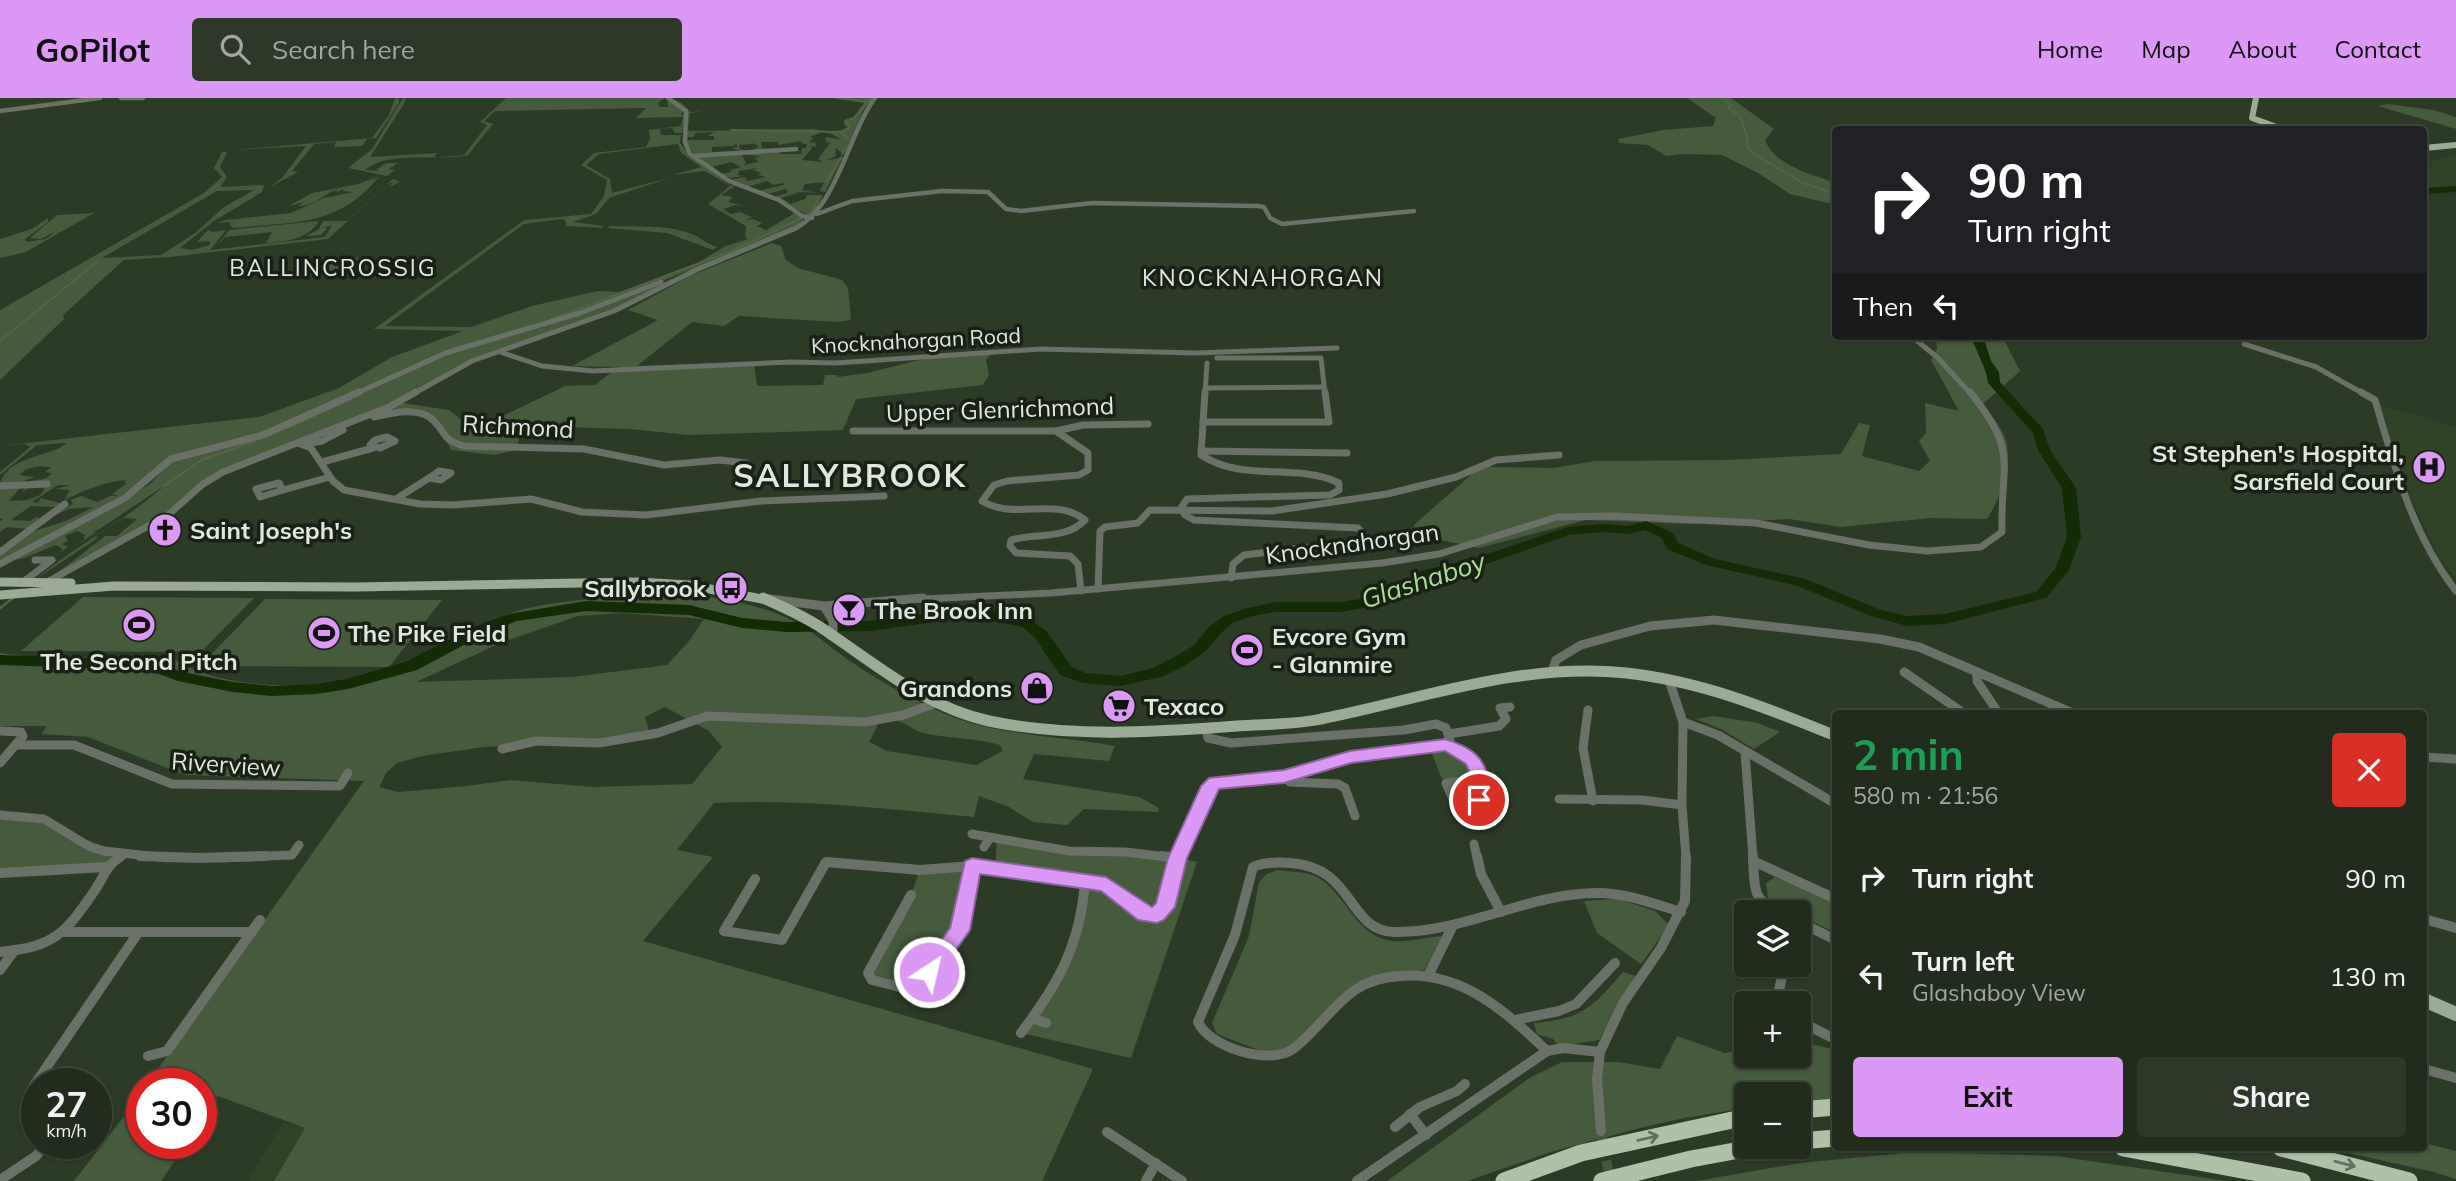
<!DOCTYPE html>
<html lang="en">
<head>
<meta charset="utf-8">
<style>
  body { margin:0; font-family:Mulish,sans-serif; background:#2d3829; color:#f1f3f6; height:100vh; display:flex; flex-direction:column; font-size:26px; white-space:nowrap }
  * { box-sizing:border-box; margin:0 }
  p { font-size:23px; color:#a2a7a3 }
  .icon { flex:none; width:38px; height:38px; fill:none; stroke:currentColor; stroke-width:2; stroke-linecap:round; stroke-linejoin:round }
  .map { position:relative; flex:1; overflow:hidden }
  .details { position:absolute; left:1832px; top:612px; width:595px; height:441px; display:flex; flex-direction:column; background:#212c1c; border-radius:7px; box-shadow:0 2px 5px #0004,0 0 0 2px #3e483b }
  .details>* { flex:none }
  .banner { position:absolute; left:1832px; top:28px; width:595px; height:214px; border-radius:7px; box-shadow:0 2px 5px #0004,0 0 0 2px #3e483b; background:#202124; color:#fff; overflow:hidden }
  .buttons { position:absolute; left:1734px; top:802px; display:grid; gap:14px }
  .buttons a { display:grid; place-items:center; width:77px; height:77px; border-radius:7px; background:#212c1c; box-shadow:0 2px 5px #0004,0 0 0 2px #3e483b; font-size:35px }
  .speed { position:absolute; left:21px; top:970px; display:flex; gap:14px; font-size:35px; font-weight:700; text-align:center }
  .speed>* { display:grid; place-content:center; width:91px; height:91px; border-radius:50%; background:#212c1c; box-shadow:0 2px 5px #0004,0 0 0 2px #3e483b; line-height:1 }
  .speed small { font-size:18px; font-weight:400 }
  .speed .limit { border:10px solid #d22; background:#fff; color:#111 }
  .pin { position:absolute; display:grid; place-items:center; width:60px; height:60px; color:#fff; margin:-30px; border:4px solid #fff; border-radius:50%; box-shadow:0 2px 7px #0007 }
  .me { position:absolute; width:77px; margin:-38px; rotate:35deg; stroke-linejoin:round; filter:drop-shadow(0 0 5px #0008) }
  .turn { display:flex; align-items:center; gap:24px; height:147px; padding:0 21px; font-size:32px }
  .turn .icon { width:91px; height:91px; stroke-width:2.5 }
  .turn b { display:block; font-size:49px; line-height:60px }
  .then { display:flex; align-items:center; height:66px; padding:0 21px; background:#0003; gap:14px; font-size:26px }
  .round { display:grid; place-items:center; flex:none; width:74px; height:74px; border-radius:7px; background:#2d3829 }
  .headline { display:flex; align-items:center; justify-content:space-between; height:119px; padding:0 21px }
  h1 { font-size:42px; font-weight:700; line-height:52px; color:#1e9e55 }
  .cta { display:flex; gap:14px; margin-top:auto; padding:14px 21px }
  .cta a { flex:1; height:80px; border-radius:7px; background:#db99f5; color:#111; font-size:28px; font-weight:700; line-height:80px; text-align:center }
  .cta a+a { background:#2d3829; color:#f1f3f6 }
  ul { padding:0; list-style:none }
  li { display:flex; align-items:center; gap:21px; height:98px; padding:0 21px }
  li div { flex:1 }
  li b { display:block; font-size:26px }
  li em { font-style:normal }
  header { display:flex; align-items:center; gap:42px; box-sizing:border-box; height:98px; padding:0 35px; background:#db99f5; color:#111 }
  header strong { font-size:33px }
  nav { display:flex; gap:38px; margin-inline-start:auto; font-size:24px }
  .search { width:490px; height:63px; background:#2d3829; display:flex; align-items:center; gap:18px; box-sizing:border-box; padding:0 24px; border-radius:7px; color:#a2a7a3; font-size:26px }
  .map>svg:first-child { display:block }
  .built { fill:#304327 }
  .green { fill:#455b3c; fill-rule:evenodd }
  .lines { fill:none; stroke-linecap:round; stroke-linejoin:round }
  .stream-far1 { stroke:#506544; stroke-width:2 }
  .stream { stroke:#506544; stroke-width:2.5 }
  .river { fill:#132c04; fill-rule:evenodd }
  .minor-tunnel { stroke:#475541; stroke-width:10; stroke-dasharray:10 5; stroke-linecap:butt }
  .minor-far4 { stroke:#6a7167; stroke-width:4.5 }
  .minor-far3 { stroke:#6a7167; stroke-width:5 }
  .minor-far2 { stroke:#6a7167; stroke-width:7 }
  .minor-far1 { stroke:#6a7167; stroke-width:9 }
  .minor { stroke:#6a7167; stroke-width:10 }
  .major-far3 { stroke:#9cab95; stroke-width:6 }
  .major-far2 { stroke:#9cab95; stroke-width:9 }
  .major-far1 { stroke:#9cab95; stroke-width:11 }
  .major { stroke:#9cab95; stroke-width:14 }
  .highway { stroke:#afc2a8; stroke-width:17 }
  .oneway { stroke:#64715f }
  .route { fill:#db99f5; stroke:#8e639f; stroke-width:2 }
  .labels { text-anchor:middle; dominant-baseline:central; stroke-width:7; stroke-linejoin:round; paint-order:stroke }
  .far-street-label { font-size:21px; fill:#dfe9db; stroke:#192016 }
  .far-quarter-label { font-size:23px; letter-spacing:2px; fill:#dfe9db; stroke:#192016 }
  .street-label { font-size:24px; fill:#dfe9db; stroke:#192016 }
  .poi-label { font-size:24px; font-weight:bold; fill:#dfe9db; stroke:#192016; text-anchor:start }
  .water-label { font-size:26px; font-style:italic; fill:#a9e091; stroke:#192016 }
  .district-label { font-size:32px; font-weight:bold; letter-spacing:2px; fill:#dfe9db; stroke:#192016 }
</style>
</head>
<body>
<header>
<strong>GoPilot</strong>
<div class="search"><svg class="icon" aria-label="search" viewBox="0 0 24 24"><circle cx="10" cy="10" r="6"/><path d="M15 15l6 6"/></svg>Search here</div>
<nav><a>Home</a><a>Map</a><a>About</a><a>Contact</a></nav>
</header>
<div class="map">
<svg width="2456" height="1083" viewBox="0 0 2456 1083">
  <rect width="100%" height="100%" fill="#2c3b26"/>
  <g class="built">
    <path d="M2456 56V89L2424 90V66Z"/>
    <path d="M2380 307 2456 329V481L2440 460 2410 398Z"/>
    <path d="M283 1024 305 1030 274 1083H248Z"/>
  </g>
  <g class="green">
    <path d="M395 0H399V5L376 40 367 41 362 48 334 49 336 44 314 46 292 73 298 74 270 89 282 80 306 48 233 52 372 40 389 17Z"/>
    <path d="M403 0H406L405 4 370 59 437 55 434 60 464 57 487 27 480 24 506 0H665L658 5 660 9H668L667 2 683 12 681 18H684L682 35H675L672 30 660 31 661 37H681L680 45 688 55 729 87 741 89 735 88 721 97 733 99 728 104 745 108 736 107 723 111 731 116 740 114 752 119 745 122 753 121 762 125 757 128 766 132 795 115 805 124 755 147 605 205 477 244 273 332 165 362 134 392 0 464V456L31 434 66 423 93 409 68 411 48 421 73 406 71 402 81 398 97 404 110 398H118L112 396 127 385H124L126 382C104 384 83 393 64 402L70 392 55 391 71 387H58L32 404 38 405 41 400 60 405 58 409 31 408 11 422 30 423 36 419 41 421 28 431 7 429 0 434V423L3 421 0 420V389H21L9 403 27 402 40 397 44 392 43 389 29 390 22 394 25 389 50 387 51 384H28C38 380 45 384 52 375L45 374 51 369C40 368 29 367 19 377L34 379 19 385H0C10 357 48 360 67 345L37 347 0 377V374L30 349 25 346 0 348 259 319 339 290 392 259 463 233 374 231 524 122 591 116 604 98 607 82 581 67 594 55 646 49 650 41 649 32 681 28 683 19 636 20 646 10 495 13 484 23 493 26 468 57C437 64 389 52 365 72L381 73 376 72 386 65H398L389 71 395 72 387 78 348 70 372 51ZM678 46 681 55 701 69 673 77 705 73 730 88 708 106 746 128 745 138 748 141 726 148 699 164 620 194 598 193 532 208 471 229 385 228 524 126 562 121 566 123V128L601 130 604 128 573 124 596 116 609 100 672 79 612 95 610 81 586 67 599 56Z"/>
    <path d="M670 0 682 5 690 14 703 13 690 15 688 32 691 33 812 31 835 34 847 30 843 25 853 20 864 5 831 0H873L864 11 844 56 835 50 836 58 825 63 843 59 825 94 820 93 824 84 805 86 802 92 818 95 800 94 781 100 791 106 805 101 807 97H823L815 114 809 118 774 99 787 95V91L767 96 757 93 784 87 783 85 773 87 767 83 747 89 729 82 745 79 747 83 766 79 757 77 762 75 753 72 758 70 739 73 738 77 743 78 730 80 719 76 731 74V72L741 69 731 64 712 69 700 61 703 59 694 57 686 42H714V38H707L714 34 695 35 694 39H687L688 13ZM822 34 832 36 842 42 826 39 825 42 828 43 824 44 830 45 818 61 823 64 802 62 812 50 809 48 816 49 815 44 809 45 813 40 810 39ZM755 42 754 45 759 49 752 52 767 51 762 50 761 44H778V47L801 43V45L807 46 806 50H802L801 56H780L781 53 745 56 762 59 755 60 759 64 744 67 746 65 742 56 730 53 712 54V49L735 48 736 44 737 49 731 51 749 53 740 51 739 47 753 46Z"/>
    <path d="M1687 0H1731L1774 31 1765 42C1775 68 1811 76 1836 85V107L1790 96 1758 75 1722 57 1682 56 1666 58 1648 47 1619 45 1618 41 1663 32 1713 28 1716 20Z"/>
    <path d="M2387 6 2433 12 2456 19V31L2378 8Z"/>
    <path d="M222 54H227L220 69 227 79 220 89 264 87 262 94 214 123 180 150 192 152 210 147V143L197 144 208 132 212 134 226 132 210 152 325 139 332 127 323 130H327L321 137 306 138 319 131 323 123H347L393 81 400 84 388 89 394 84 388 86 328 141 170 159 124 162 63 217 64 221 0 282V212L204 95 222 79 214 70ZM254 92 224 109 195 135 161 157 102 160 217 93Z"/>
    <path d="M379 77 369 83 379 79C336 130 295 123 234 130L230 128V124L217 125 225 122 291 115 324 100 354 94 343 93V90L340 93 334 94 338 91C323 96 315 108 298 108L304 104 289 108 312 95 359 86Z"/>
    <path d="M94 115 26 154 0 160V141L32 131 48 120V124L25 141 26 144 46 141 55 134 40 141 30 140 57 117Z"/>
    <path d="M319 123C307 142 287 143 266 145L272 134 225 139 215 150 229 132Z"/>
    <path d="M610 128C636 129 669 126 694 137 701 140 707 146 717 149L713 152 667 135 607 130Z"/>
    <path d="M772 145 781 148 786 162 798 170 842 182 848 190 851 222 837 224 739 218 724 228 692 224 637 268 754 264 757 288 823 287 825 277H837L838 279 867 275 940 257H990L986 262 989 277 983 287 856 301 843 332 689 337 630 331 524 328 515 352 495 357 451 352 434 320 402 313 373 317 403 305 449 312 474 332 565 288 595 287 618 269 572 268 658 222 628 212 692 177Z"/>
    <path d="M325 159 359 160 361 162C341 183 331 179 303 177Z"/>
    <path d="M680 178 613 213 470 263 396 304 234 367 165 417 56 476 105 438H117L137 421 122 420 95 438 98 439 92 444 36 481C76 447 125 423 164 388L98 432 93 433 96 434 61 458 85 441 83 439 86 437 77 433 65 438 68 443 62 446 68 449 55 458 63 451 56 447C43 451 25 462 13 462L120 406 151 385 171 363 224 351 448 256 581 216Z"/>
    <path d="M1936 238H2002L2020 273 1983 306C1990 316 1998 325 2003 335 2016 361 2001 399 1987 421L1931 420 1841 429 1789 421 1689 426 1586 422 1479 450 1411 436 1415 426 1480 369 1554 370 1595 363 1725 362 1841 356 1859 325 1870 327 1862 358 1919 373 1930 363 1919 343 1926 335 1925 305 1959 313 1931 262 1937 251Z"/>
    <path d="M633 494C684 495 742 499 789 521 812 531 829 549 850 563 880 583 914 603 948 617 1000 638 1061 638 1115 648L1109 663 1034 656 1023 681 1139 699 1159 710 1158 714 1084 711 1067 727 1033 724 1009 709 979 698 974 719C888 711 801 701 714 705L677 752 713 759 643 843 1093 971 1042 1083H274L305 1030 218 998 201 1023V985H148L364 683 185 677 88 639 41 636 47 628H0V555L31 559 173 560C222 596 341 593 396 571 436 556 471 530 511 515 548 502 594 503 633 494ZM622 515 704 521 689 543 667 567 572 579 416 584 503 544 578 518ZM665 609 709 633 722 649 692 686 593 689 510 682 467 688 398 694 379 689 386 675 397 665 422 658 484 649 629 644 649 633 645 619ZM881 621C908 621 907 632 928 636 952 641 976 640 1000 647L1003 653 976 667 887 653 869 644Z"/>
    <path d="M83 499 254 500 201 554 21 553Z"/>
    <path d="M265 501 442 502 389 569 200 568Z"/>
    <path d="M1714 618 1758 625 1780 634 1754 651 1723 632 1696 621Z"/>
    <path d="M1451 652 1471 666 1475 693 1468 678 1442 681 1431 653Z"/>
    <path d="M0 717H22L124 756 106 769 0 774Z"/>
    <path d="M997 741 1178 760 1197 764 1131 960 1021 935 1064 873 1085 784 995 770Z"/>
    <path d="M972 768 965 814 919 889 872 882 877 854 911 797 920 772Z"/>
    <path d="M1277 772C1288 774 1304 773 1315 778 1345 793 1353 834 1387 842 1403 846 1425 839 1442 838L1425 872 1365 881 1289 950 1264 954 1217 936 1212 925 1249 838 1259 784 1267 776Z"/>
    <path d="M1775 779 1836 804V835L1799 817V814H1792L1768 802 1766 785Z"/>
    <path d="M1618 801 1655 813 1669 827 1641 866 1597 835 1584 803Z"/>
    <path d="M1623 874 1636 878 1599 942 1559 948 1553 941 1537 936 1534 925C1582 921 1593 909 1623 874Z"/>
    <path d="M1677 938 1725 955 1746 952V957H1799V945L1802 944 1836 952V1001L1799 1003V996H1746V1010L1684 1020 1636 1031 1551 1054 1467 1083H1387L1531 979 1562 964H1618L1660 971Z"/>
    <path d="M142 995V1045H187L161 1083H74Z"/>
    <path d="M2424 1045 2456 1053V1081L2434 1074 2326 1050H2424Z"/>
    <path d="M1916 1054 2056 1058 2227 1083H1696L1800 1065Z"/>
  </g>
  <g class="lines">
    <g class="stream-far1">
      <path d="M839 0 867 3"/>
      <path d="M1723 0 1731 7 1728 10 1741 19C1743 31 1749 38 1748 50L1754 56 1803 85 1836 96"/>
      <path d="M731 32 842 34"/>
      <path d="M849 42 842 34 850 29 845 23 854 20 871 0"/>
      <path d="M842 56 847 48"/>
      <path d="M833 73 841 59"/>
      <path d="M827 83 832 75"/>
      <path d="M806 118 813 112 819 98"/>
      <path d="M552 221 729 154 802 120"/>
      <path d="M0 243 98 163"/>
      <path d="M451 251 532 227"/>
      <path d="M372 286 439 256"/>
    </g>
    <g class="stream">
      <path d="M287 330 351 301"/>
      <path d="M164 388 202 362 255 343"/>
      <path d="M0 510 13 500"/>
    </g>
    <g class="river">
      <path d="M2456 88V94L2424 96V90Z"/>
      <path d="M1971 238H1983L1991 263 1999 274 2000 284 2043 331 2050 352 2076 390 2081 439 2069 472 2046 500 1945 526 1907 528 1871 518 1795 487 1706 467 1667 451 1662 440 1645 432 1629 436 1602 434 1569 437 1489 465 1430 479 1403 496 1364 510 1340 514H1275L1253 518 1234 524 1222 534 1205 554 1183 569 1161 579 1120 588 1083 585 1060 577 1035 540 1023 529 969 519 871 533 787 534 742 530 689 517 586 513 517 523 488 534 417 572 348 591 316 596 272 598 233 594 178 583 148 572 0 567V557L150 562 182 574 233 584 272 588 316 586 347 581 405 564 476 528 509 516 586 503 689 507 742 520 787 524 871 523 969 509 999 513 1033 523 1047 534 1072 569 1086 575 1120 578 1150 571 1171 561 1193 548 1210 528 1224 518 1244 511 1275 504H1340L1361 501 1393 490 1420 473 1479 459 1567 429 1602 426 1628 428 1646 423 1673 435 1678 445 1715 461 1805 481 1881 512 1907 518 1945 516 2036 494 2055 471 2067 439 2062 390 2038 352 2033 335 1988 285C1987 272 1976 253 1971 238Z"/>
    </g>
    <path class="minor-tunnel" d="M1601 1033 1610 1082"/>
    <g class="minor-far4">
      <path d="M121 0H143"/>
      <path d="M668 0 686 13 685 44 690 56 729 83 779 102 802 118 812 120"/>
      <path d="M0 13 100 0"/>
      <path d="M694 58 796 51"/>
      <path d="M817 116 852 103 942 93 988 94 1006 111 1021 113 1092 105 1257 108 1264 109 1270 120 1282 126 1414 113"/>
      <path d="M792 132C837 112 847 38 875 0"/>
    </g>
    <g class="minor-far3">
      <path d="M1911 238 1937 259 1971 296"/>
      <path d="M2244 246 2316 269 2364 296"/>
      <path d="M500 254 542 268 593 273 791 264 836 265 1041 251 1196 255 1337 250"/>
      <path d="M1217 260H1321L1325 296"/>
      <path d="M1205 290 1324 289"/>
      <path d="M355 296 446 255 580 215 661 184"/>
      <path d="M413 296 472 263 614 213 696 172 796 130"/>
      <path d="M1205 296 1207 265"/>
    </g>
    <g class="minor-far2">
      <path d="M1205 294 1201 357C1244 385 1294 364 1339 385V392L1330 397 1187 401 1181 410 1185 417 1194 422 1358 430 1365 439 1361 443 1244 457 1233 466 1231 480"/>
      <path d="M2361 294 2375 302C2395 370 2412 436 2456 493"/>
      <path d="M374 319C392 315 420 308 434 323 449 338 440 340 463 348L584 351 664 367 720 362 746 365"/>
      <path d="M1203 324H1329L1325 294"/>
      <path d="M853 333H1056L1083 327 1148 326"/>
      <path d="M1056 333 1088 355V372L1079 377 1007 383 994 387 982 403C1015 423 1055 398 1085 422 1066 442 1036 435 1011 442L1010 448 1016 455 1070 458 1078 466 1081 493"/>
      <path d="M387 339 395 343 380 350 370 347 375 342Z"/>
      <path d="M298 345 311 350 333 383 344 392 420 406 453 407 531 401 582 414 646 417 761 403 884 398"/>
      <path d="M306 346 322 343 343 332"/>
      <path d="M1201 353 1347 355"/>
      <path d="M322 364 373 350"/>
      <path d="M439 373 451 375 441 382 429 380Z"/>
      <path d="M279 385 283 392 260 399 256 391Z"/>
      <path d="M0 388 47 386"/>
      <path d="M283 392 330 379"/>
      <path d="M396 401 429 380"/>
      <path d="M0 454 65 406"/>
      <path d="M0 466 125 400 171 361 263 337 359 294"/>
      <path d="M23 484 52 462H35"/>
      <path d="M47 484 168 417 203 386 223 374 389 309 416 294"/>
      <path d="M1098 491 1100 433 1105 429 1138 425 1150 412 1272 413 1387 396 1456 379 1496 362 1559 357"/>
      <path d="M770 501 774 502"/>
      <path d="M902 502 1051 495 1382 465 1439 456 1557 419 1615 418 1756 425 1869 447 1927 453 1981 449 2002 434C2000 365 2020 355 1970 294"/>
    </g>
    <g class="minor-far1">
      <path d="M770 501 824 508 923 500"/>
      <path d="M824 508 833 523V537"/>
      <path d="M1552 574 1556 562 1581 547 1650 528 1714 522 1880 541 1919 549 2075 616"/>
      <path d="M1904 574 1965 616"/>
      <path d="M1977 575V583L1999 616"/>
      <path d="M1669 582 1683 624 1682 707 1686 760"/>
      <path d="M1588 612 1583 650 1593 703"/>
      <path d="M1683 624 1718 637 1836 706"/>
      <path d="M1206 630 1208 640 1231 645 1404 632 1436 626 1446 630 1450 643 1445 647"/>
      <path d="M0 633 21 634 23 638 0 665"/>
      <path d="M1449 636 1499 628 1506 621 1500 610 1510 609"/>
      <path d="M16 647H74L172 686 340 688 348 675"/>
      <path d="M502 651 536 643 599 645 658 635 707 618 865 624 903 617 939 604"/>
      <path d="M1745 654 1753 760"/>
      <path d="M2424 659 2456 661"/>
      <path d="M1284 679 1290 684 1338 686 1345 690 1355 718"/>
      <path d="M1461 683 1446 685 1461 720"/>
      <path d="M1559 701 1642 702 1682 707"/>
      <path d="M0 717 44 721 90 749 104 753 168 760"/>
      <path d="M972 736 1069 753 1125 754 1176 760"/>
      <path d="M1474 746 1477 760"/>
      <path d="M984 749 990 740"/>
      <path d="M119 760 124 756"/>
      <path d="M220 760 292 757 299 747"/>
      <path d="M1178 760 1210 688 1216 685 1284 679 1350 659 1445 647 1464 655 1474 667 1479 702 1473 709 1457 712"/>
    </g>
    <g class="minor">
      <path d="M140 758 198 760 265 758"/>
      <path d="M1161 758 1178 760"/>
      <path d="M1477 758 1481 776 1501 814"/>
      <path d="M1753 758C1755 785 1750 801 1777 814"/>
      <path d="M1753 763 1836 801"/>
      <path d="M0 775 106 769"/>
      <path d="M755 781 724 833 782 842 826 764 920 772 972 768 1053 777 1106 786 1145 817H1157L1166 809 1179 758"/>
      <path d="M911 797 868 875 872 882 912 892 919 889 959 833 972 768"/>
      <path d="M2424 821 2456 830"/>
      <path d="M1799 824 1836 842"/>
      <path d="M64 834H252"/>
      <path d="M0 854C54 849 65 836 95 792 106 776 104 770 121 758"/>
      <path d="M0 872 14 853"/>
      <path d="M1429 876 1453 827"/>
      <path d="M1776 905 1785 866"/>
      <path d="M1032 920 1046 925"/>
      <path d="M1515 922 1559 913 1576 906 1615 865"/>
      <path d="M1799 923 1833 940"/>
      <path d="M1021 935C1059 885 1080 847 1085 784"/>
      <path d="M1600 954 1564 950 1547 953C1505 913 1462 873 1400 878 1384 879 1368 883 1355 892 1331 909 1315 935 1293 951 1269 968 1209 949 1198 924L1235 837 1253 769C1265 764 1277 764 1290 765 1356 769 1346 833 1395 834 1465 835 1528 795 1598 795 1626 795 1654 806 1681 814"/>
      <path d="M148 958 167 953 260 822"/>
      <path d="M2424 971 2456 980"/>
      <path d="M33 989 138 835"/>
      <path d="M1410 1016 1426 1037"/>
      <path d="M1395 1029 1420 1009 1457 993 1465 986"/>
      <path d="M1601 1033 1597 981 1600 954 1623 905 1661 850 1685 803 1686 758"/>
      <path d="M1107 1034 1182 1083"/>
      <path d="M0 1082 36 1058 47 1045"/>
      <path d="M1146 1083 1156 1065"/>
      <path d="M1357 1083 1547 953"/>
    </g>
    <g class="major-far3">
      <path d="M2256 0 2252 20 2285 32"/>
      <path d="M2424 50 2456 47"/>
    </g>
    <g class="major-far2">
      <path d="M0 484 71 485"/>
      <path d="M0 497 114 488 356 489 637 484 689 487 767 502"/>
    </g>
    <path class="major-far1" d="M763 500C786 510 812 522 832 537 882 571 929 610 989 623 1070 640 1155 634 1237 628 1264 626 1294 627 1321 621 1422 601 1521 564 1626 575 1701 583 1767 610 1836 638"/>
    <path class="major" d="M2424 902 2456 916"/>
    <g class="highway">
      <path d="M1799 1012 1836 1009"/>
      <path d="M1799 1043 1836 1040"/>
      <path d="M2123 1050 2302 1083"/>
      <path d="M2281 1050 2409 1083"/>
      <path d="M1504 1083 1581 1055 1746 1019"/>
      <path d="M1602 1083 1691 1061 1761 1048"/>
    </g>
  </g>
  <defs><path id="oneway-shaft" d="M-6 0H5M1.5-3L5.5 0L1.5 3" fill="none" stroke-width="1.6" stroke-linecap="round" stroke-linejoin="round" transform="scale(1.75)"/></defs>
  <g class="oneway">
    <use href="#oneway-shaft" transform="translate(1648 1040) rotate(-13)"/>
    <use href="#oneway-shaft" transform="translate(2345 1066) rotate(14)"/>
  </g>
  <path class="route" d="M1445 641C1468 648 1487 658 1488 685 1488 693 1489 700 1485 707H1472L1469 702V673L1466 666 1445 653 1351 665 1284 685 1219 691 1187 760 1175 809 1164 822 1157 825 1138 822 1101 793 980 776 970 832 936 880 929 883 922 880 919 874 950 830 965 763 972 760 1106 779 1152 809 1156 805 1168 760 1201 688 1209 680 1284 672 1350 653Z"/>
  <defs>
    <symbol id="hospital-disc" viewBox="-11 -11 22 22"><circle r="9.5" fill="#db99f5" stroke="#192016"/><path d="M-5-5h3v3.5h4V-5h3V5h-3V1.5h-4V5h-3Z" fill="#111"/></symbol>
    <symbol id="church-disc" viewBox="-11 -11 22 22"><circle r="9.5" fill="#db99f5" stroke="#192016"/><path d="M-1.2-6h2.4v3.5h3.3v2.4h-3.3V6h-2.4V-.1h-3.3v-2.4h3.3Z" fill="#111"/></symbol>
    <symbol id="bus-disc" viewBox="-11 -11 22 22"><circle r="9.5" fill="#db99f5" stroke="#192016"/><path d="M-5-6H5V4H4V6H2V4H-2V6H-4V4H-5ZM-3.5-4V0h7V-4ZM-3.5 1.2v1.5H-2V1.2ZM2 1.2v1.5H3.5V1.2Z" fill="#111"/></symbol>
    <symbol id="bar-disc" viewBox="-11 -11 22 22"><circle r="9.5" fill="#db99f5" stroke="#192016"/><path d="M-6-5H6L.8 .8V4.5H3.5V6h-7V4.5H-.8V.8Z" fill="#111"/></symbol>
    <symbol id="stadium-disc" viewBox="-11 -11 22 22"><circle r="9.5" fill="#db99f5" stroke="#192016"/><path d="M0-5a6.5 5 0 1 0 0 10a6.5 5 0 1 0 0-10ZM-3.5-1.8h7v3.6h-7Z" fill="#111"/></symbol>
    <symbol id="shop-disc" viewBox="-11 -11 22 22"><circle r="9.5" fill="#db99f5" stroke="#192016"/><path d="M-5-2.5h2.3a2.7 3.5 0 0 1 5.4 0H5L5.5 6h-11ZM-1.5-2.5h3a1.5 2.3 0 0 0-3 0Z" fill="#111"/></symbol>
    <symbol id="supermarket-disc" viewBox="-11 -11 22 22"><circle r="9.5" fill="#db99f5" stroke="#192016"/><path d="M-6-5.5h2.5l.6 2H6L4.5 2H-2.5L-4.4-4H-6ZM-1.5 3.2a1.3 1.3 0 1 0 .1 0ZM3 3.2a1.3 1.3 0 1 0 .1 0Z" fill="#111"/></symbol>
  </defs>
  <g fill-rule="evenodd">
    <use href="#hospital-disc" x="2410" y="350" width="38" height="38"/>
    <use href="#church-disc" x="146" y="413" width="38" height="38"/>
    <use href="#bus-disc" x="712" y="471" width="38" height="38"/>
    <use href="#bar-disc" x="830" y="493" width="38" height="38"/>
    <use href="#stadium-disc" x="120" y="508" width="38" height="38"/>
    <use href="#stadium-disc" x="305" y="516" width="38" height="38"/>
    <use href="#stadium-disc" x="1228" y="533" width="38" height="38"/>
    <use href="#shop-disc" x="1018" y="571" width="38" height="38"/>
    <use href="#supermarket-disc" x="1100" y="589" width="38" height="38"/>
  </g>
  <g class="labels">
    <g class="far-street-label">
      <text transform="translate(916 242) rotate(-3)">Knocknahorgan Road</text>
    </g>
    <g class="far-quarter-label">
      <text x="333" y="169">BALLINCROSSIG</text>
      <text x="1263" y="179">KNOCKNAHORGAN</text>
    </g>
    <g class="street-label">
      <text transform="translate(1000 311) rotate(-2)">Upper Glenrichmond</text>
      <text transform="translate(518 328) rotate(3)">Richmond</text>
      <text transform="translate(1352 445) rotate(-8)">Knocknahorgan</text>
      <text transform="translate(226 666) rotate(4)">Riverview</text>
    </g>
    <g class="poi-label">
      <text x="2404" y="355" text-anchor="end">St Stephen's Hospital,<tspan x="2404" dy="28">Sarsfield Court</tspan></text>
      <text x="190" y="432">Saint Joseph's</text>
      <text x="706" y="490" text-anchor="end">Sallybrook</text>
      <text x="874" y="512">The Brook Inn</text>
      <text x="348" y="535">The Pike Field</text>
      <text x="1272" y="538">Evcore Gym<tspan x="1272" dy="28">- Glanmire</tspan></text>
      <text x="139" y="563" text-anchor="middle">The Second Pitch</text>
      <text x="1012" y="590" text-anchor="end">Grandons</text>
      <text x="1144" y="608">Texaco</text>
    </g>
    <g class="water-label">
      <text transform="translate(1423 482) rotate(-18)">Glashaboy</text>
    </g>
    <g class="district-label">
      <text x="850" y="377">SALLYBROOK</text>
    </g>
  </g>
</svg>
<div class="buttons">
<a><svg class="icon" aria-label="layers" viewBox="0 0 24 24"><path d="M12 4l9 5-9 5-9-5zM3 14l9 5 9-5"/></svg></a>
<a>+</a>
<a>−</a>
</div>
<div class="speed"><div>27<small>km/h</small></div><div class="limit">30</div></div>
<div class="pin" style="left:1479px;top:702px;background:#d93025"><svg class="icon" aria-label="arrive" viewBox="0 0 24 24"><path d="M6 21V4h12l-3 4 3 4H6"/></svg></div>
<svg class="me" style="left:929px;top:874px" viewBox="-20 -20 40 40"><circle r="17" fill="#db99f5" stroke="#fff" stroke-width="3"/><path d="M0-11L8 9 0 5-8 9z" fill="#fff"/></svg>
<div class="banner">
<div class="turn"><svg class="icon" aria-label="right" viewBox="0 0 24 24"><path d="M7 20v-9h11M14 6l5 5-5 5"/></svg><div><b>90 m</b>Turn right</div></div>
<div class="then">Then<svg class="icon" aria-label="left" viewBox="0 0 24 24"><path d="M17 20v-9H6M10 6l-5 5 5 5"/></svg></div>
</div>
<section class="details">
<div class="headline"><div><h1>2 min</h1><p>580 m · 21:56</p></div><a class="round" style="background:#d93025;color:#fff"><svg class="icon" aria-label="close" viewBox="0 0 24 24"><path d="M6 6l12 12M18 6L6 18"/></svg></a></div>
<ul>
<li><svg class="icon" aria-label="right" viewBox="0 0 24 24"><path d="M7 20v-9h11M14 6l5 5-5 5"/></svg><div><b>Turn right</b></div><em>90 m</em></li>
<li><svg class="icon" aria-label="left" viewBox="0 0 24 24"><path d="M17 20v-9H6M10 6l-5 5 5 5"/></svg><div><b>Turn left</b><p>Glashaboy View</p></div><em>130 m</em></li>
</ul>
<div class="cta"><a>Exit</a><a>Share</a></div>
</section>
</div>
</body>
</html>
